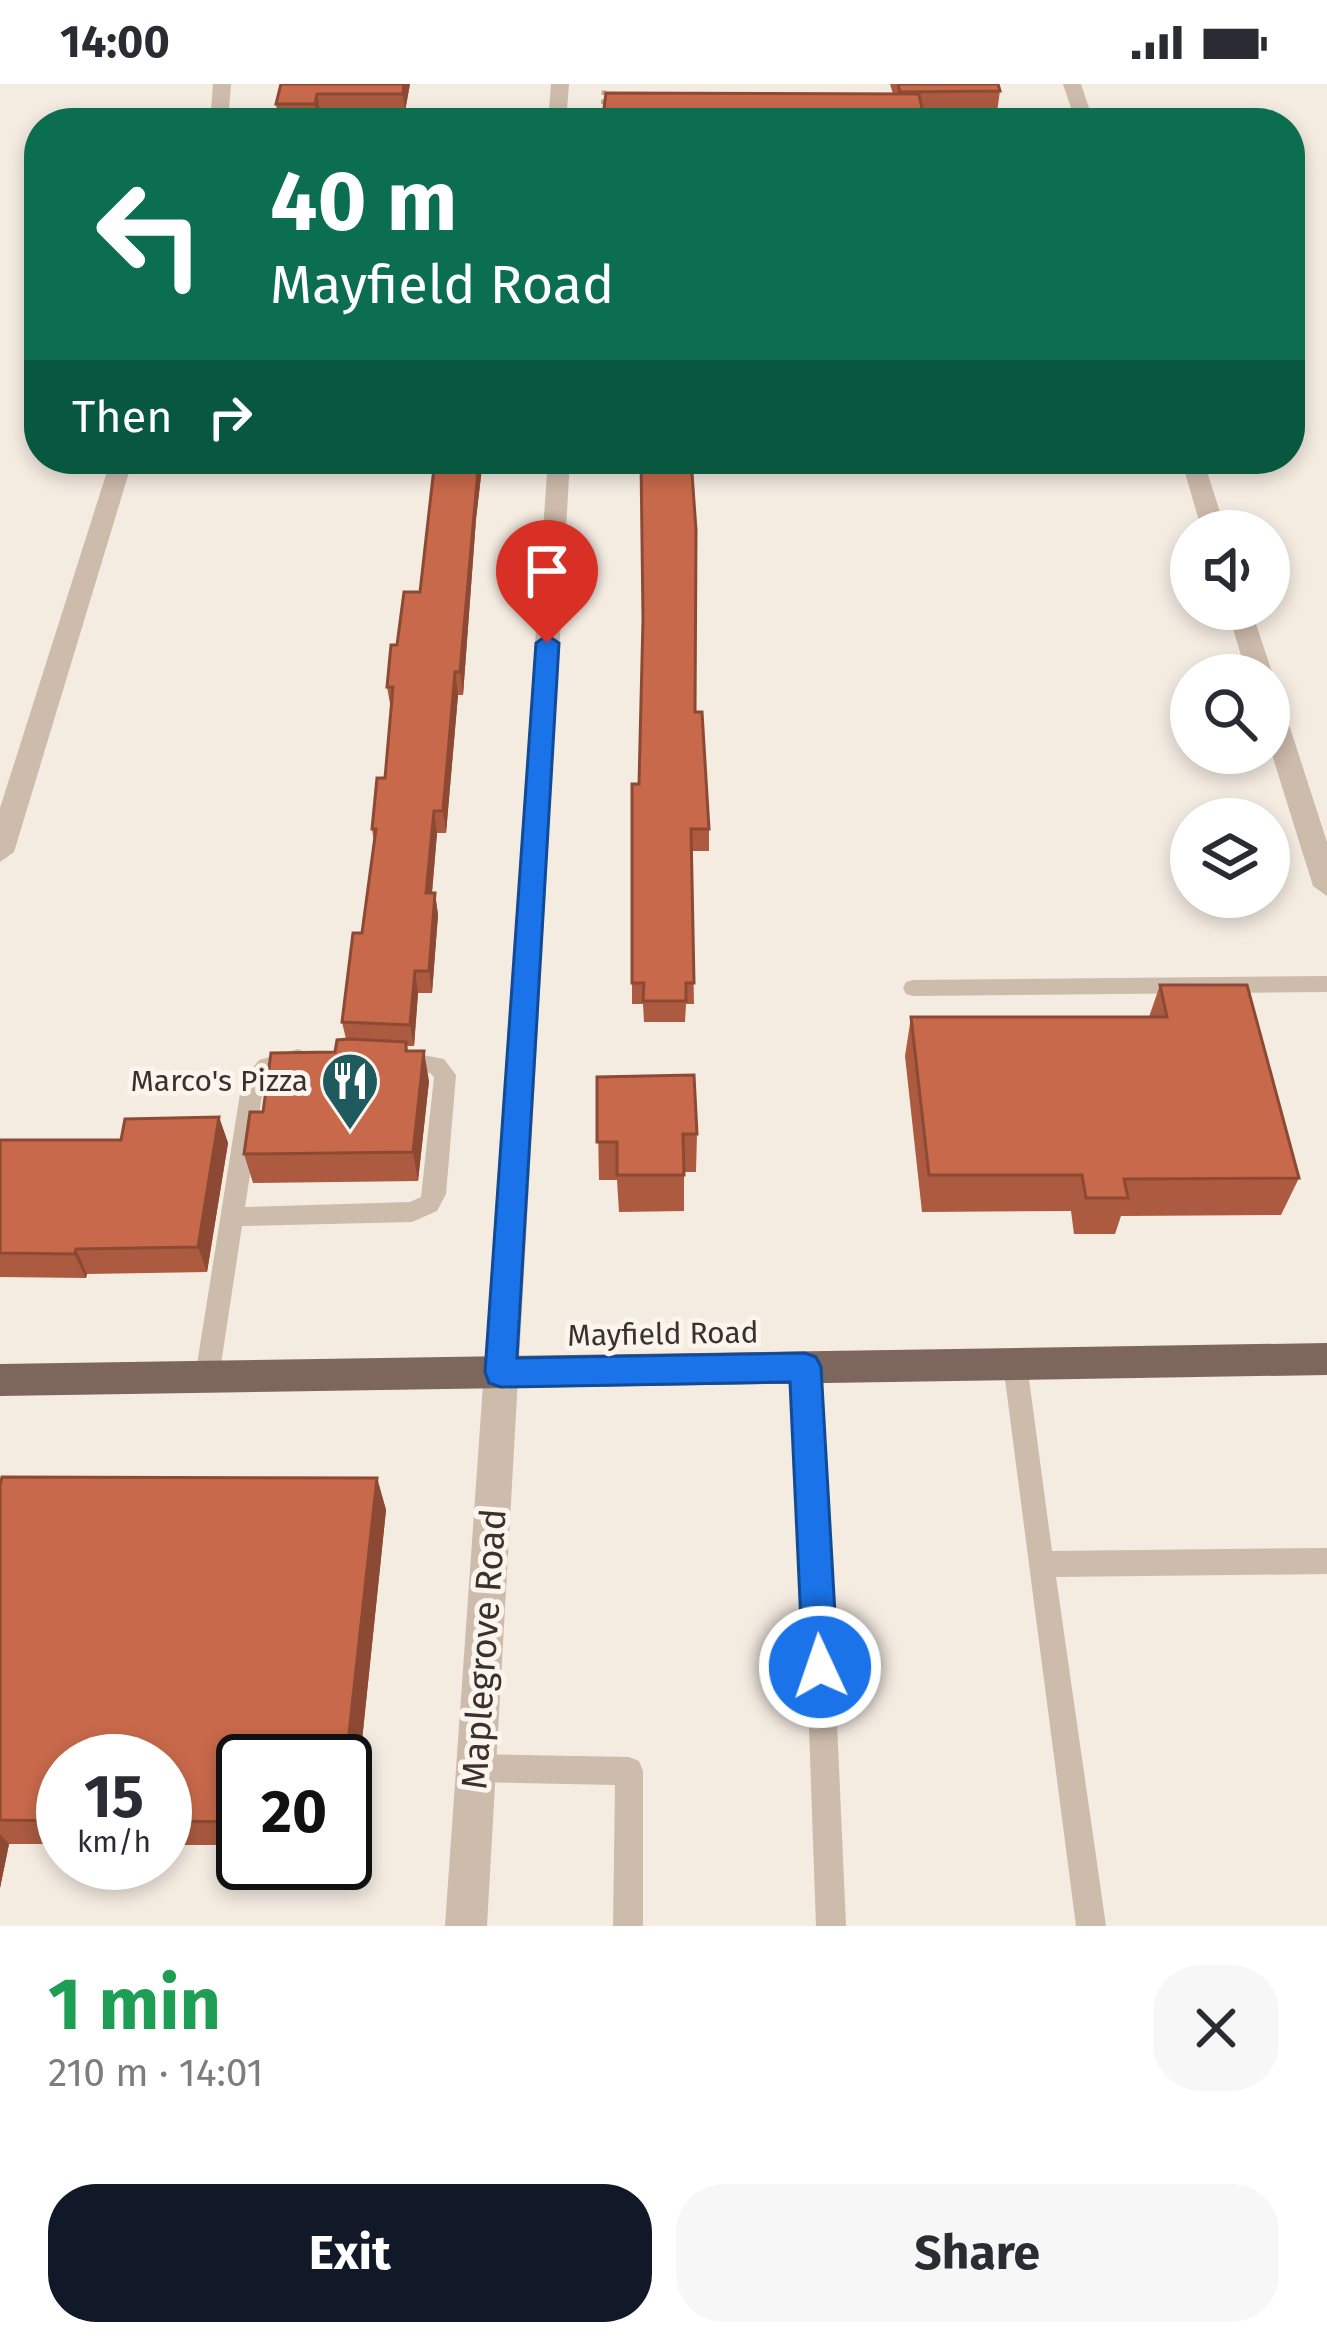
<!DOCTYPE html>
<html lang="en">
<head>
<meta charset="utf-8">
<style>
  body { margin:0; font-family:"Fira Sans",sans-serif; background:#f7f7f7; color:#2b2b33; height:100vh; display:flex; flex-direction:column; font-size:45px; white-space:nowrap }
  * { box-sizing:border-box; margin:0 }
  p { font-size:39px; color:#7c7c81 }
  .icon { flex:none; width:66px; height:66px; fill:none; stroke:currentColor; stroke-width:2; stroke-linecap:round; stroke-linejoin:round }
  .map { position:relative; height:1842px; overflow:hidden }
  .side { display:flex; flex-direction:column; background:#fff; flex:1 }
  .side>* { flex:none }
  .top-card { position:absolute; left:24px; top:24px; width:1281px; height:366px; border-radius:48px; box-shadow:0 6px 18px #0003; background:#0b6e4f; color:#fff; overflow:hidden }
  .tools { position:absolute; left:1170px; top:426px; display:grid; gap:24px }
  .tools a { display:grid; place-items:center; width:120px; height:120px; border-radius:50%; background:#fff; box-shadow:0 6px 18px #0003; font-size:60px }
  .speed { position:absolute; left:36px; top:1650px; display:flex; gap:24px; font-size:60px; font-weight:700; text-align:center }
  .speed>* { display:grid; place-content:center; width:156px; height:156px; border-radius:50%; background:#fff; box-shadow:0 6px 18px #0003; line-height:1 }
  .speed small { font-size:30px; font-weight:400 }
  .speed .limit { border:6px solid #111; border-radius:18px; background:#fff; color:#111 }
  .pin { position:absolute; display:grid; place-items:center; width:102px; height:102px; color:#fff; margin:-123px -51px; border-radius:50% 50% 50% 0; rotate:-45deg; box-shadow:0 0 12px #0007 }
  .pin .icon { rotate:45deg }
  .me { position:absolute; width:132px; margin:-66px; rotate:357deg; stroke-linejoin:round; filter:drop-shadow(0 0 9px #0008) }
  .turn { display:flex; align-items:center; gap:42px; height:252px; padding:0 48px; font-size:54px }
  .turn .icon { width:156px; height:156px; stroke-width:2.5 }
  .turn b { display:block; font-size:84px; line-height:102px }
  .then { display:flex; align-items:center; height:114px; padding:0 48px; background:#0003; gap:24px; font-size:45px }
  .round { display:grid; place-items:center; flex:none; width:126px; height:126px; border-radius:48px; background:#f7f7f7 }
  .summary { display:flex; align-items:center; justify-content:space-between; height:204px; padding:0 48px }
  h1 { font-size:72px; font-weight:700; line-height:90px; color:#1e9e55 }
  .button { display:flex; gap:24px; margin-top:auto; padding:24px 48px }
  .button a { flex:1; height:138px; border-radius:48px; background:#111827; color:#fff; font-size:48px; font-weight:700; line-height:138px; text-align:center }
  .button a+a { background:#f7f7f7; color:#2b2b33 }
  .status { display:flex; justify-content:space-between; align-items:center; height:84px; padding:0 60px; background:#fff; direction:ltr }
  .status svg { height:33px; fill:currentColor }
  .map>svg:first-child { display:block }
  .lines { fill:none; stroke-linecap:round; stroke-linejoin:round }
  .path { stroke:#b9a596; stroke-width:4.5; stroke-dasharray:4.5 4.5; stroke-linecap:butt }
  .lane { fill:#cdbbac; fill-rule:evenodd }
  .street { fill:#cdbbac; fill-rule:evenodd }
  .primary { fill:#7d675c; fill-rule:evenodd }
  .wall { fill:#ac5a40 }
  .shaded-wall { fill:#8c4a34 }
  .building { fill:#c8694b; stroke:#8c4a34; stroke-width:3 }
  .route { fill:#1a73e8; stroke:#114b97; stroke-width:3 }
  .labels { text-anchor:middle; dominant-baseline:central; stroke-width:10; stroke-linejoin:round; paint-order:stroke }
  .poi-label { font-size:30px; fill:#3b302b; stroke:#fbf5ee; text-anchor:end }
  .street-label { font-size:30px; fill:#3b302b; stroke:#fbf5ee }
  .near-street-label { font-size:36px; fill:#3b302b; stroke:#fbf5ee }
</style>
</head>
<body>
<div class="status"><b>14:00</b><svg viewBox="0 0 49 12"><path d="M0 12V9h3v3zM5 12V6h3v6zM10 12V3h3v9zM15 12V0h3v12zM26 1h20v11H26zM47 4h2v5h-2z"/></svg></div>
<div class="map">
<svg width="1327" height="1842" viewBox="0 0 1327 1842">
  <rect width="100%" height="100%" fill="#f4ebe1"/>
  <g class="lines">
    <path class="path" d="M603 29 604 6"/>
    <g class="lane">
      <path d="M1327 892V908L913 912 906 910 903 904 906 898 913 896Z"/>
      <path d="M298 965 306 968 309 974 306 980 279 985 264 999 245 1123 410 1118 421 1113 434 993 430 989 393 982 390 976 393 970 401 967 444 975 456 991 446 1110 437 1127 412 1138 242 1142 219 1293 216 1301 207 1304 198 1301 195 1293 242 997 259 976Z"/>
      <path d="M1015 1269 1024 1272 1027 1280 1052 1467 1327 1464V1490L1056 1493 1106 1842H1076L1003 1280 1006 1272Z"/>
      <path d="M805 1272 814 1275 817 1283 834 1583 830 1593 820 1597 810 1593 806 1583 793 1283 796 1275Z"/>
      <path d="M822 1602 832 1606 836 1616 846 1842H816L808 1616 812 1606Z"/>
      <path d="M476 1670 629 1673 639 1677 643 1687V1842H613L615 1701 476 1698 466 1694 462 1684 466 1674Z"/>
    </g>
    <g class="street">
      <path d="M213 0H231L228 39H210Z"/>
      <path d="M551 0H569L566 39H548Z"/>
      <path d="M1063 0H1081L1094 39H1076Z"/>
      <path d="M111 375H133L14 768 0 778V724Z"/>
      <path d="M548 375H570L487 1842H445Z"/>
      <path d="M1181 375H1203L1226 447H1202Z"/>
      <path d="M1227 525H1251L1273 591 1269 597V591H1247Z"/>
      <path d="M1269 610 1282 619 1327 758V812L1313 802 1269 661Z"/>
    </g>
    <path class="primary" d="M1327 1259V1291L0 1312V1280Z"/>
  </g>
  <g class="wall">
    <path d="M281 0H410L405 27H320L317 38H279L276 20Z"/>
    <path d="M890 0H998L1000 7 997 28 923 29 893 10Z"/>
    <path d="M435 375H483L476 435 463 611H458L446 749H437L432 809H435L438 831 432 909H418L414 962H407L408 967 429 997 418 1097 253 1099 244 1070 263 1028 335 968 346 955 342 938 362 849 374 758 372 745 385 694 391 625 387 603 397 561 420 508Z"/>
    <path d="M643 537 695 628 709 745V767H691L694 920H686L685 938H644L643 920H632V700H639Z"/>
    <path d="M1160 901 1299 1094 1281 1131 1121 1132 1115 1150H1074L1071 1127 922 1128 905 972 911 933H1149Z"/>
    <path d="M597 993 697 1050 696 1088H684V1127L619 1128 617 1096H599Z"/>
    <path d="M219 1033 228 1059 207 1188 87 1190 86 1194 0 1193V1056H121Z"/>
    <path d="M377 1394 386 1426 351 1762H345V1677H243V1761H165V1677H63V1760H9L0 1804V1401Z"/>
  </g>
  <g class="shaded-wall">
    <path d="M404 0H410L405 27 403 10Z"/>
    <path d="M317 10 320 27 317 38 315 20Z"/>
    <path d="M479 375H483L476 435 463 611 460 588Z"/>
    <path d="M455 588 458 611 446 749 443 727Z"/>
    <path d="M434 727 437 749 430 831 426 809Z"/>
    <path d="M435 809 438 831 432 909 429 887Z"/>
    <path d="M415 887 418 909 414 962 410 941Z"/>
    <path d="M424 967 429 997 418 1097 413 1068Z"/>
    <path d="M219 1033 228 1059 207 1188 198 1163Z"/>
    <path d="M76 1165 87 1190 86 1194 74 1170Z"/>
    <path d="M377 1394 386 1426 351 1762 345 1750V1686Z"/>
    <path d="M0 1750 9 1760 0 1804Z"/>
  </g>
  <g class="building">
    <path d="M281 0H404L403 10H317L315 20H276Z"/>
    <path d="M898 0H998L1000 7 900 8Z"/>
    <path d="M606 9 919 10 925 39H602Z"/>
    <path d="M435 375H479L460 588H455L443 727H434L426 809H435L429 887H415L410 941 342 938 353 849H362L376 745H372L377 694H385L393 603H387L391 561H397L404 508H420Z"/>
    <path d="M641 375H691L696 446 695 628H702L709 745H691L694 899H686V917H643L644 899H632V700H639L643 535Z"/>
    <path d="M1160 901H1247L1299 1094 1124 1095 1128 1114H1086L1082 1091H929L911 933H1167Z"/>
    <path d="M349 955 406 958V967H424L413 1068 244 1070 250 1028H263L271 969 335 968 337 956Z"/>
    <path d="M694 991 697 1050H683L684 1091H617V1058H597V993Z"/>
    <path d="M219 1033 198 1163 76 1165 74 1170 0 1169V1056H121L125 1035Z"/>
    <path d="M2 1393 377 1394 345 1686V1677H243V1738L165 1737V1677H63V1737L0 1736V1401Z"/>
  </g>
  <path class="route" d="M547 551 559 559 517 1274 805 1269 816 1273 821 1283 838 1583 833 1595 820 1600 808 1595 803 1583 790 1298 501 1303 489 1299 485 1288 536 559Z"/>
  <defs>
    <symbol id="restaurant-pin" viewBox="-11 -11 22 30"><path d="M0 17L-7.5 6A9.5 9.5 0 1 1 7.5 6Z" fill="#1f5a5e" stroke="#fbf5ee"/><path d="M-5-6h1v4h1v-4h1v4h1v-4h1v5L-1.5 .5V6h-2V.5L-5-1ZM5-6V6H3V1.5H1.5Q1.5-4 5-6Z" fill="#fff"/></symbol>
  </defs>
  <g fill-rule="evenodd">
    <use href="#restaurant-pin" x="317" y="964" width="66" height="90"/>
  </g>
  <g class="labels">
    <g class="poi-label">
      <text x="308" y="997">Marco's Pizza</text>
    </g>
    <g class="street-label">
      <text transform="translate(663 1250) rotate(-1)">Mayfield Road</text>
    </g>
    <g class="near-street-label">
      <text transform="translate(484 1565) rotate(-86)">Maplegrove Road</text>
    </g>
  </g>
</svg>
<div class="tools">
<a><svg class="icon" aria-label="sound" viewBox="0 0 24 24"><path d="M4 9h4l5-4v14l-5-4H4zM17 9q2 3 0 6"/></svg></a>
<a><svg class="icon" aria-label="search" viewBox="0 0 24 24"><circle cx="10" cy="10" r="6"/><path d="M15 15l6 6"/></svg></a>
<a><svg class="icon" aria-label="layers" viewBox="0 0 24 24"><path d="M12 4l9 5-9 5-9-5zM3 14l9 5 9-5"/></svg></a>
</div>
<div class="speed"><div>15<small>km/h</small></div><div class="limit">20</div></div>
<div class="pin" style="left:547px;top:559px;background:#d93025"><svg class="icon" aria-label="arrive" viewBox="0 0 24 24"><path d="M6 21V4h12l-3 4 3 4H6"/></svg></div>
<svg class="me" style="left:820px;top:1583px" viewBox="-20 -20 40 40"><circle r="17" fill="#1a73e8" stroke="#fff" stroke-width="3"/><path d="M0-11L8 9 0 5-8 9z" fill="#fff"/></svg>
<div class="top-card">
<div class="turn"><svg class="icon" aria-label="left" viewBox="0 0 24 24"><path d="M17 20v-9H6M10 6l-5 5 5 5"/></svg><div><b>40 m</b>Mayfield Road</div></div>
<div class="then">Then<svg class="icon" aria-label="right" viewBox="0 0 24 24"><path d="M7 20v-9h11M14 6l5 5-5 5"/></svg></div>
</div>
</div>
<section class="side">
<div class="summary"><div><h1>1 min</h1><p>210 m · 14:01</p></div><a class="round"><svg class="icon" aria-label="close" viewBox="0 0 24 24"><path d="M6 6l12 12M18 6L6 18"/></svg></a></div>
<div class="button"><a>Exit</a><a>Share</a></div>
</section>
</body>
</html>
